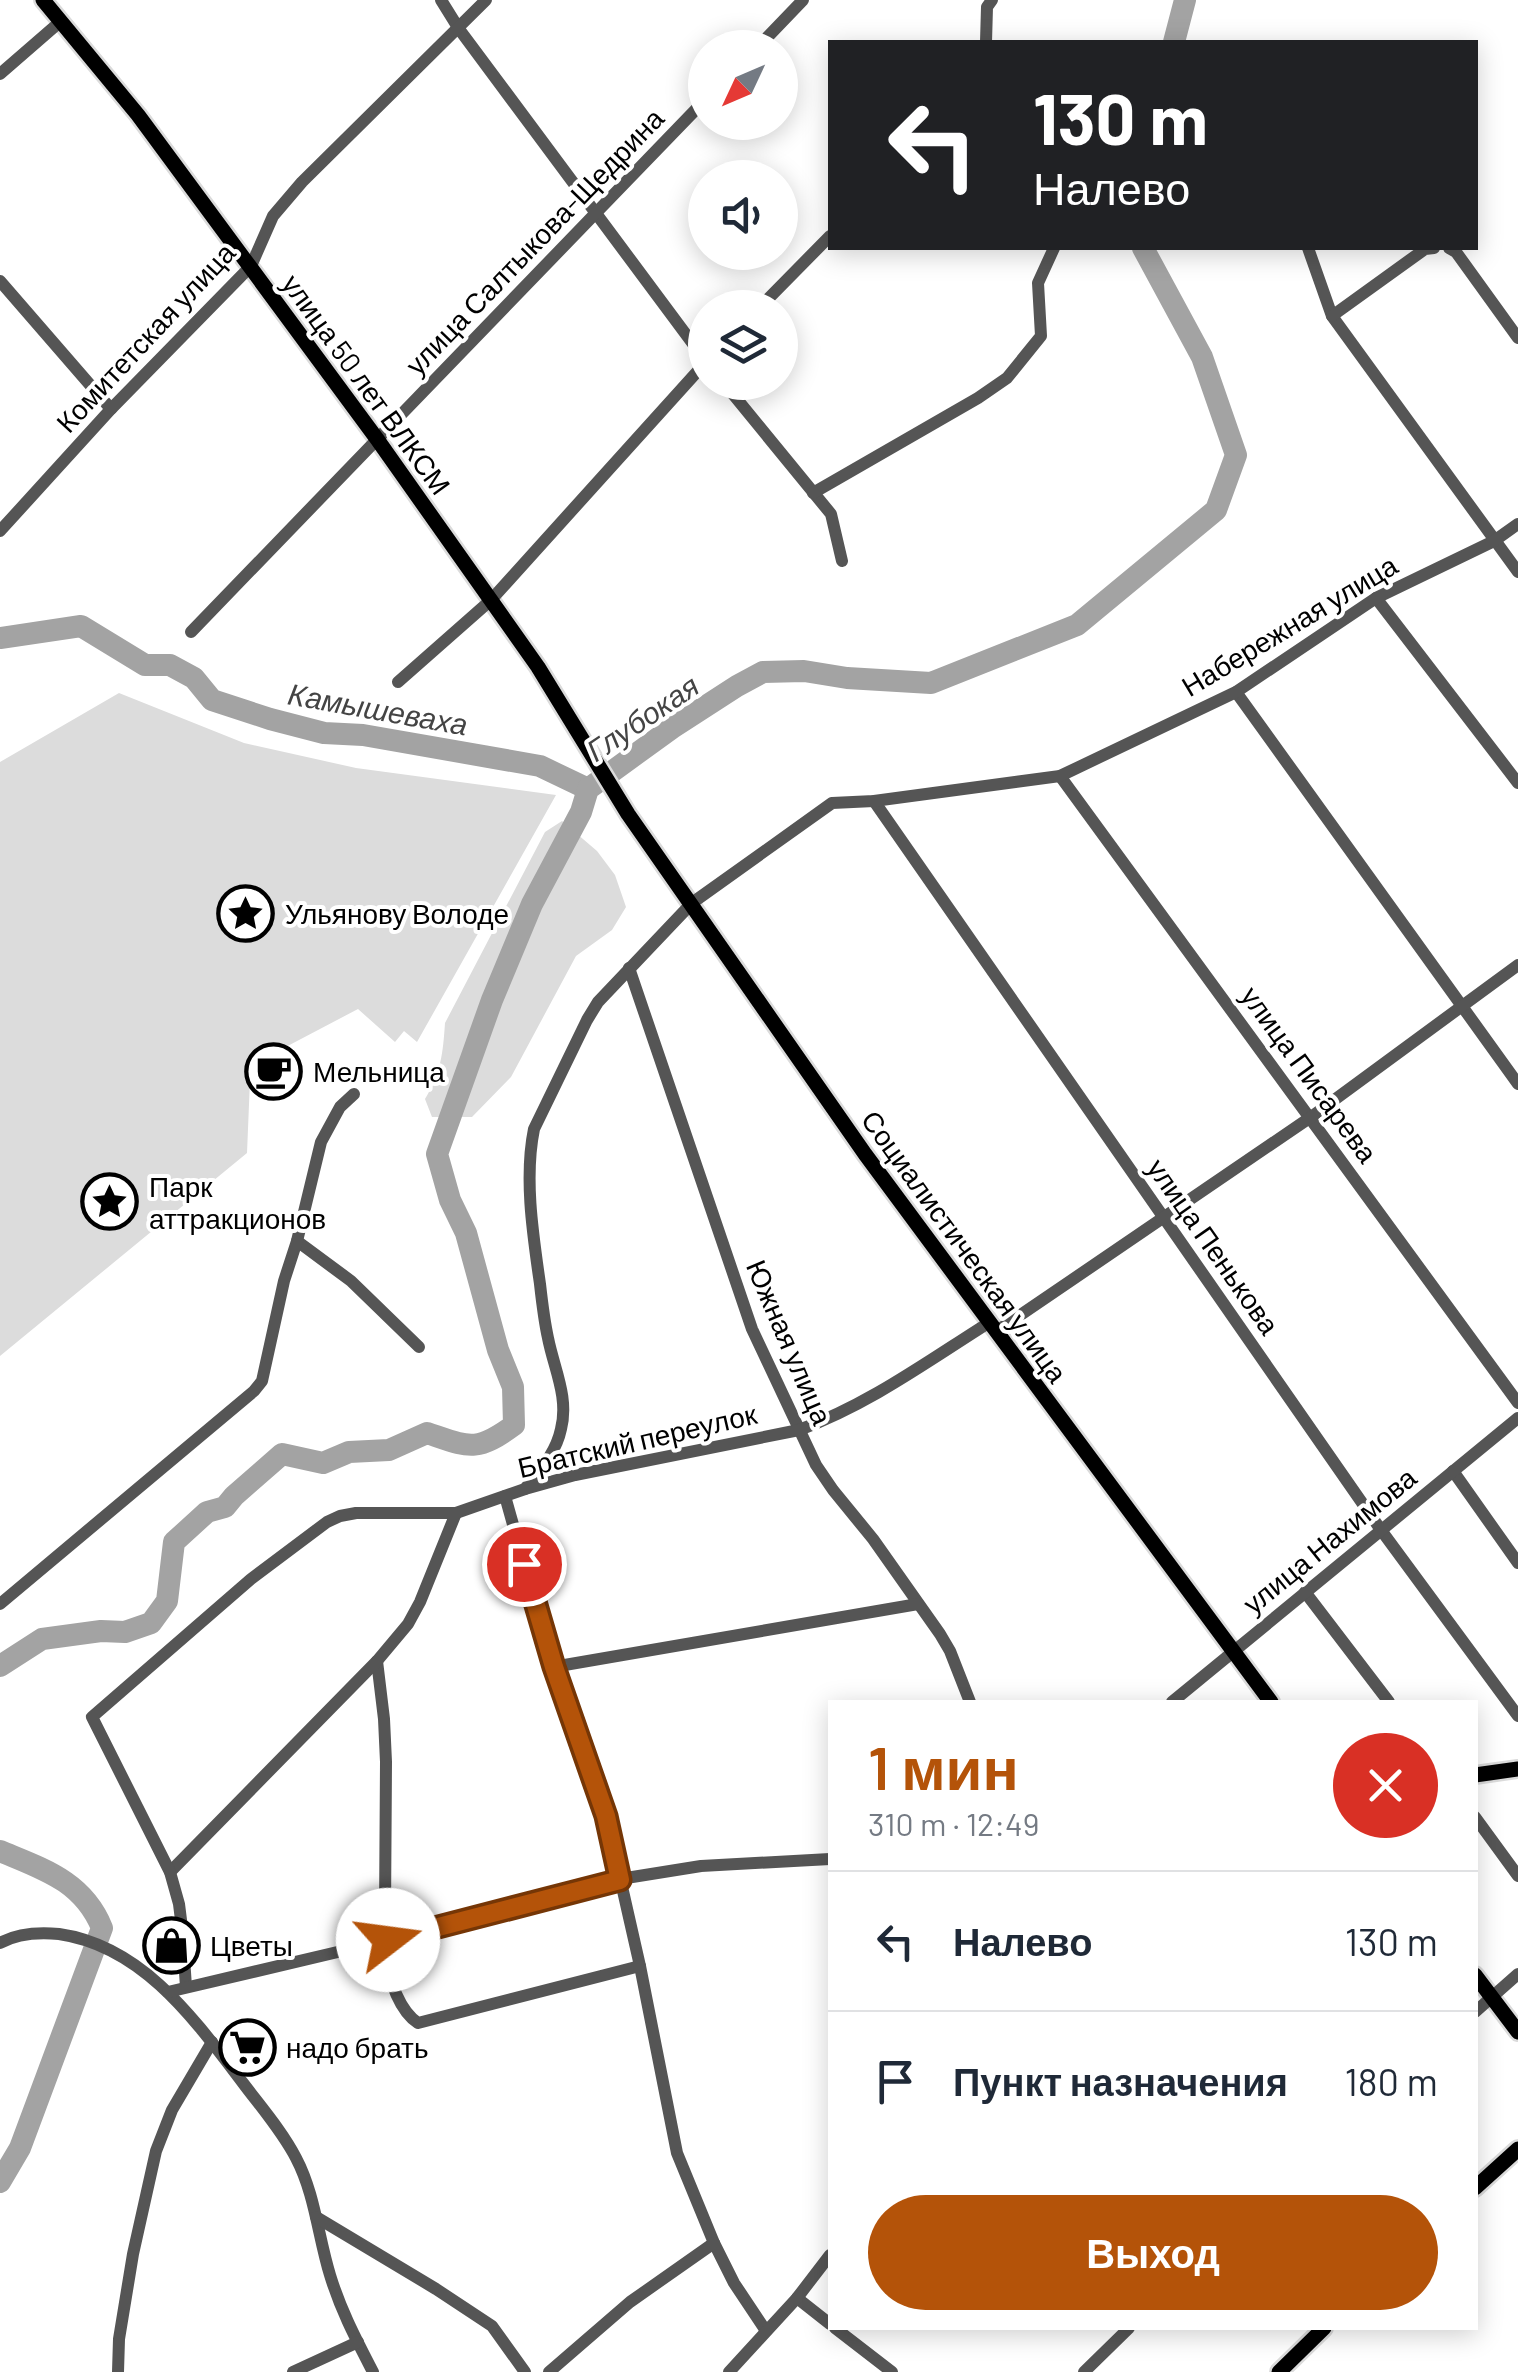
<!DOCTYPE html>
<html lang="ru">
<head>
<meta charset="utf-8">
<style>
  body { margin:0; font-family:Barlow,sans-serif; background:#f6f6f7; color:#1f2937; height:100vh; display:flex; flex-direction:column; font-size:38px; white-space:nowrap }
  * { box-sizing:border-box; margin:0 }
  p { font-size:32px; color:#747a83 }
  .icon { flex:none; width:55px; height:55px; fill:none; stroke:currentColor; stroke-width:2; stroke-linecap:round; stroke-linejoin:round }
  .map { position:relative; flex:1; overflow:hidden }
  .sheet { position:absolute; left:828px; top:1700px; width:650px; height:630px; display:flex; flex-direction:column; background:#fff; border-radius:0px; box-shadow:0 5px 25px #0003 }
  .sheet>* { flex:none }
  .hud { position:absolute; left:828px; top:40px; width:650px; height:210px; border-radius:0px; box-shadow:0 5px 25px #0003; background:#202124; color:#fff; overflow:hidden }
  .needle { width:65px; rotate:226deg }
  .fabs { position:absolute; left:688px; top:30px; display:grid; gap:20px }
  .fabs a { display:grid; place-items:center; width:110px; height:110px; border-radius:50%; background:#fff; box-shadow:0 5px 25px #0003; font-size:50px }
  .pin { position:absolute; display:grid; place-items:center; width:85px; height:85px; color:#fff; margin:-42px; border:5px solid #fff; border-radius:50%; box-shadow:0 2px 10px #0007 }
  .me { position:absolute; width:110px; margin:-55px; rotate:75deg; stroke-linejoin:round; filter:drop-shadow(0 0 8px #0008) }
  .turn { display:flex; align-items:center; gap:35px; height:210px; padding:0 40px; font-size:45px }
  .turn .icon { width:130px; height:130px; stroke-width:2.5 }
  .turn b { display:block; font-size:70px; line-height:85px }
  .round { display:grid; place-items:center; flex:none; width:105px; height:105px; border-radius:52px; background:#f6f6f7 }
  .head { display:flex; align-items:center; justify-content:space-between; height:170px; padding:0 40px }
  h1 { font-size:60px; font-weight:600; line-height:75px; color:#b45309 }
  .primary-button { display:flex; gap:20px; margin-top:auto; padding:20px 40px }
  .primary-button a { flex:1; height:115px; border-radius:60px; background:#b45309; color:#fff; font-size:40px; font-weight:600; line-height:115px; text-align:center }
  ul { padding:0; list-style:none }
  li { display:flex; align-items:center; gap:30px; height:140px; padding:0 40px; border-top:2px solid #e0e1e3 }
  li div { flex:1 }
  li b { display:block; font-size:38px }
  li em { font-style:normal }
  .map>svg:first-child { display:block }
  .green { fill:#dcdcdc }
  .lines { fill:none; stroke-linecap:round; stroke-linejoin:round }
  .river { stroke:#a3a3a3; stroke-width:22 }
  .major-casing { stroke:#dbdbdb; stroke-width:20 }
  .minor { stroke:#555; stroke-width:12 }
  .major { stroke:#000; stroke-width:15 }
  .route-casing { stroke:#753606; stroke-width:25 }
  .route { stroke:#b45309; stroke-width:18 }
  .labels { text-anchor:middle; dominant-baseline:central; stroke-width:8; stroke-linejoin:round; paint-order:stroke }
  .street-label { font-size:28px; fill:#000; stroke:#fff }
  .poi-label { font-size:28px; fill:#000; stroke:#fff; text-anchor:start }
  .water-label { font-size:30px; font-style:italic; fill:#444; stroke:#fff }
</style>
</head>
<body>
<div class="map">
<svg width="1518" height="2372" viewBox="0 0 1518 2372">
  <rect width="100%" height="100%" fill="#fff"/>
  <g class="green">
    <path d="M119 693 244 743 356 768 556 795 417 1042 404 1031 395 1042 358 1009 280 1050 250 1080 247 1153 0 1356V762Z"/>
    <path d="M562 821 597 851 615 875 626 907 612 930 576 956 511 1077 472 1117H432L425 1099C441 1073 443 1053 445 1023L545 832Z"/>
  </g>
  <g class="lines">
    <g class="river">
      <path d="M1174 42 1185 0"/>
      <path d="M0 638 81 626 145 665H170L194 678 212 700 270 719 324 733 363 735 540 766 588 789"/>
      <path d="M0 1666 42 1639 101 1631 125 1632 151 1623 167 1601 174 1542 207 1512 225 1507 234 1496 282 1454 323 1463 349 1452 389 1450 427 1433C469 1447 476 1453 514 1425L513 1387 498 1350 466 1233 450 1200 437 1154 492 1000 532 904 581 812 588 789 672 728 737 686 763 672 804 671 847 678 931 683 1077 625 1216 510 1236 455 1202 357 1143 248"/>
      <path d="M0 1851C43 1869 83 1881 102 1928L20 2148 0 2182"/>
    </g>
    <defs>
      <g id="major">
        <path d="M43 0 138 115 377 439 538 667 628 814 865 1154 1271 1702"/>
        <path d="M1475 1775 1518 1769"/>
        <path d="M1475 1975 1518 2032"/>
        <path d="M1475 2188 1518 2149"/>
        <path d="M1279 2372 1324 2328"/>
      </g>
    </defs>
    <use href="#major" class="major-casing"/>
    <g class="minor">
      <path d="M441 0 459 29 705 360"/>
      <path d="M986 42 987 7 992 0"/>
      <path d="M757 48 803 0"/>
      <path d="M0 74 61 21"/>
      <path d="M1308 248 1332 316 1518 572"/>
      <path d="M1449 248 1456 252 1518 338"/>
      <path d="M0 281 111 409"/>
      <path d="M759 308 830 236"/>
      <path d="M1332 316 1425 249 1434 248"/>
      <path d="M723 382 831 514 842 561"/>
      <path d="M813 493 978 398 1007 378 1041 336 1038 283 1054 248"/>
      <path d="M0 531 111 409 251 266 273 216 302 182 486 0"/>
      <path d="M1376 598 1518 783"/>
      <path d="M191 632 705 100"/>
      <path d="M398 682 491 600 705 363"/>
      <path d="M1236 692 1518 1084"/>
      <path d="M1060 776 1518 1403"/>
      <path d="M874 801 1381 1530 1518 1716"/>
      <path d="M629 968 752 1329 816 1465 833 1490 873 1539 940 1634 950 1651 970 1702"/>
      <path d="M297 1241 351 1281 419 1347"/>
      <path d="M997 1331 1311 1117 1518 965"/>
      <path d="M1453 1471 1518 1563"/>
      <path d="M525 1489C540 1470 556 1453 561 1429 569 1397 554 1369 548 1338 544 1320 542 1302 540 1284 533 1235 524 1178 534 1129L587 1020 598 1002 692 903 832 803 874 801 1060 776 1236 692 1376 598 1494 541 1518 524"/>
      <path d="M505 1496 553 1667 606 1816 640 1966 677 2153 714 2243 734 2283 766 2331"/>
      <path d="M1305 1592 1389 1702"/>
      <path d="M0 1604 254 1391 262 1381 284 1281 297 1241 321 1142 340 1107 354 1094"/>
      <path d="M377 1661 384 1719 386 1762 385 1915 388 1939"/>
      <path d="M553 1667 918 1604"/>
      <path d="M1172 1702 1518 1418"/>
      <path d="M1475 1817 1518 1876"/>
      <path d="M170 1872 377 1661 408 1624 420 1602 456 1513"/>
      <path d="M380 1942C388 1967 394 2007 418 2023L640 1966"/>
      <path d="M0 1943C18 1933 38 1932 59 1934 143 1946 195 2020 243 2083 261 2107 282 2131 296 2158 315 2194 318 2236 330 2275 341 2311 356 2339 373 2372"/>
      <path d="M186 1987 182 1928 179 1904 170 1872 92 1717 251 1579 327 1522 340 1516 356 1513H456L525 1489 575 1475 799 1430C868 1405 928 1361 990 1322"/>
      <path d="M168 1992 380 1942 620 1879 701 1866 830 1859"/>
      <path d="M1475 2012 1518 1974"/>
      <path d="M316 2217 436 2289 492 2326 525 2372"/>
      <path d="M797 2298 830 2324"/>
      <path d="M835 2328 892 2372"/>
      <path d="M118 2372 119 2339 133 2254 156 2151 172 2110 212 2042"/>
      <path d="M293 2372 358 2342"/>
      <path d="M549 2372 630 2302 714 2243"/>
      <path d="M729 2372 797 2298 830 2255"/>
      <path d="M1084 2372 1129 2328"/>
    </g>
    <use href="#major" class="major"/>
  </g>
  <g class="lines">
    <defs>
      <path id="route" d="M388 1940 620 1880 606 1816 554 1667 524 1564"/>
    </defs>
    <use href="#route" class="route-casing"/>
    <use href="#route" class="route"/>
  </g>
  <defs>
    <symbol id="sight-ring" viewBox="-11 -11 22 22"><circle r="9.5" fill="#fff" stroke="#000" stroke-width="1.5"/><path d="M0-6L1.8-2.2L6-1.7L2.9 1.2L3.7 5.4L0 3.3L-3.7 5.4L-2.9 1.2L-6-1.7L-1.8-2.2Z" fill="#000"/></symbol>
    <symbol id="cafe-ring" viewBox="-11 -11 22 22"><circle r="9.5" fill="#fff" stroke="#000" stroke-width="1.5"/><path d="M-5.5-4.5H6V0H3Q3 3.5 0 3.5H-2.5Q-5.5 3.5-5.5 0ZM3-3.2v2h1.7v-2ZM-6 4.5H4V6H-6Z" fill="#000"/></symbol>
    <symbol id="shop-ring" viewBox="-11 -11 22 22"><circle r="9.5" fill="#fff" stroke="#000" stroke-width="1.5"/><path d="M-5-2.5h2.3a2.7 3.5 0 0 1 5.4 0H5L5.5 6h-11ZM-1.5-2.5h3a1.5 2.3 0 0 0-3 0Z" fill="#000"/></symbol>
    <symbol id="supermarket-ring" viewBox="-11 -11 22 22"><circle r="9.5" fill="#fff" stroke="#000" stroke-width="1.5"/><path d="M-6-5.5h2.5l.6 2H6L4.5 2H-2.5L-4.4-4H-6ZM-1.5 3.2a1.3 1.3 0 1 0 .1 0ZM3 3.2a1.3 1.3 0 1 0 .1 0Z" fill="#000"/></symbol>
  </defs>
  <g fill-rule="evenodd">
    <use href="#sight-ring" x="214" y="882" width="63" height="63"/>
    <use href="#cafe-ring" x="242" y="1040" width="63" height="63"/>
    <use href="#sight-ring" x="78" y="1170" width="63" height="63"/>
    <use href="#shop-ring" x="140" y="1914" width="63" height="63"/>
    <use href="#supermarket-ring" x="216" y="2016" width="63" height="63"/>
  </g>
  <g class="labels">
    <g class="street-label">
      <text transform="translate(534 241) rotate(-46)">улица Салтыкова-Щедрина</text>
      <text transform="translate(145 337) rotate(-47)">Комитетская улица</text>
      <text transform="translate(367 384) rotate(54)">улица 50 лет ВЛКСМ</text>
      <text transform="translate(1289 625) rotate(-31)">Набережная улица</text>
      <text transform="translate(1310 1074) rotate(54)">улица Писарева</text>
      <text transform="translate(965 1246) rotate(54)">Социалистическая улица</text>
      <text transform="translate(1214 1246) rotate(55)">улица Пенькова</text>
      <text transform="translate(790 1342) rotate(67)">Южная улица</text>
      <text transform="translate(637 1440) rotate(-13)">Братский переулок</text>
      <text transform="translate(1329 1540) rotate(-39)">улица Нахимова</text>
    </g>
    <g class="poi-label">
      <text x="285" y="913">Ульянову Володе</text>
      <text x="313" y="1071">Мельница</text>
      <text x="149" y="1186">Парк<tspan x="149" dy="32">аттракционов</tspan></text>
      <text x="210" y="1945">Цветы</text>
      <text x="286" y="2047">надо брать</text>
    </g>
    <g class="water-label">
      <text transform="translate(378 708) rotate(10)">Камышеваха</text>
      <text transform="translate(642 717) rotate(-34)">Глубокая</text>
    </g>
  </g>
</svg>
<div class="fabs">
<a><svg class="needle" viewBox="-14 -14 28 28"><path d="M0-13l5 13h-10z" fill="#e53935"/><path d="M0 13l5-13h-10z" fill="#747a83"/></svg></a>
<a><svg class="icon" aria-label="sound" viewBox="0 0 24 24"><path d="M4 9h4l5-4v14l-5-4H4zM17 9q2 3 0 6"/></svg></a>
<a><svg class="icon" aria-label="layers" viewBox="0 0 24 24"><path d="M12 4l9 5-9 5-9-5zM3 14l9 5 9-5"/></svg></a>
</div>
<div class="pin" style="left:524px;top:1564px;background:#d93025"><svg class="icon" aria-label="arrive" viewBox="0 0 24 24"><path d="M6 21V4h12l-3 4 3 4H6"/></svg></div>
<svg class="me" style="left:388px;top:1940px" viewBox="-20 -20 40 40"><circle r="19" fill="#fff"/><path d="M0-13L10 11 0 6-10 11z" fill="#b45309"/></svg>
<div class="hud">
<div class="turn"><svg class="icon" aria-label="left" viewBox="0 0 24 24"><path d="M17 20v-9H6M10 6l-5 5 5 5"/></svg><div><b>130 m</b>Налево</div></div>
</div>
<section class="sheet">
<div class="head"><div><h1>1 мин</h1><p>310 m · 12:49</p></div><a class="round" style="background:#d93025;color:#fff"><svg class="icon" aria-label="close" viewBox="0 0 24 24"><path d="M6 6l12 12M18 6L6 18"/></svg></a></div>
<ul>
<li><svg class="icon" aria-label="left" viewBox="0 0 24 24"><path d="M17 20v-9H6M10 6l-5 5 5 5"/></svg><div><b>Налево</b></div><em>130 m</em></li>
<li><svg class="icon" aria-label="arrive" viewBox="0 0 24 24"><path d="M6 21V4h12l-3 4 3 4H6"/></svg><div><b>Пункт назначения</b></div><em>180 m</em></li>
</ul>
<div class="primary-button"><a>Выход</a></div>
</section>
</div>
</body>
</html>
